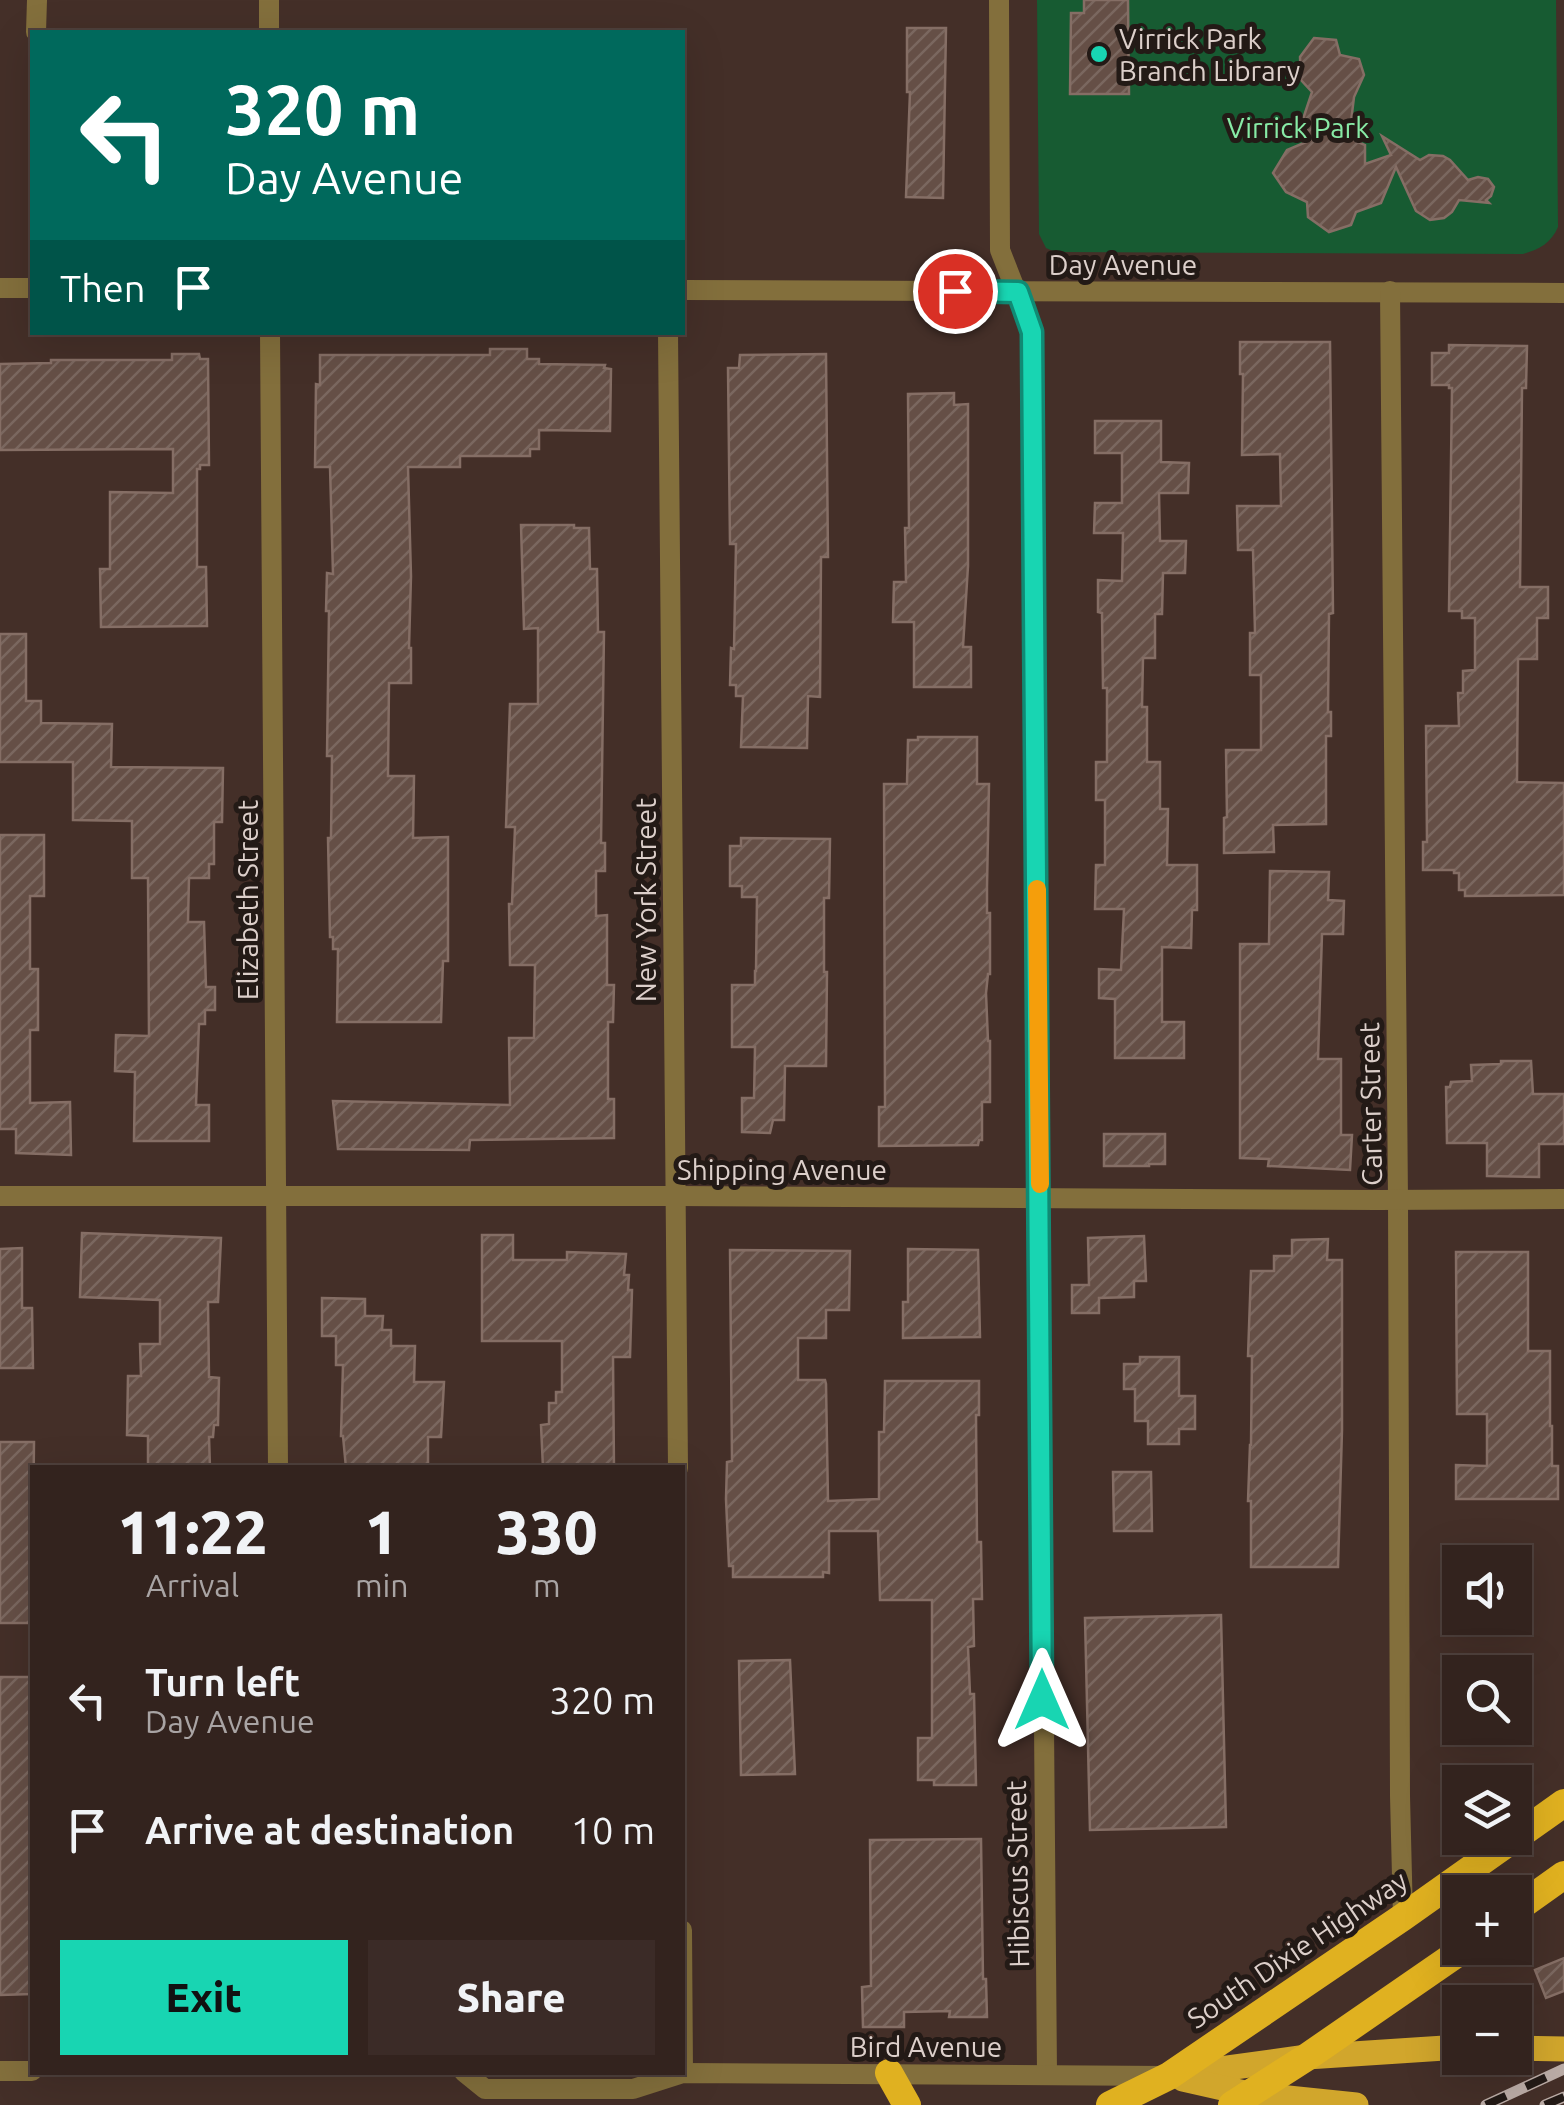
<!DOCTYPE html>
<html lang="en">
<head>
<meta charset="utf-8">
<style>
  body { margin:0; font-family:Ubuntu,sans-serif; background:#3b2b27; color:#f1f3f6; height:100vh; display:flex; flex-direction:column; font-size:38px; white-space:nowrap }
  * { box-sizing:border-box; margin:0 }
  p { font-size:32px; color:#a9a4a4 }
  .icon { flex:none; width:55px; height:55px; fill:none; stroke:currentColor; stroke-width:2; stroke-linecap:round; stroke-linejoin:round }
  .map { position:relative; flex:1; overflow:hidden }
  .sheet { position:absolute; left:30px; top:1465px; width:655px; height:610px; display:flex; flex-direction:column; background:#33231e; border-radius:0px; box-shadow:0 10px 40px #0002,0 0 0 2px #4e403c }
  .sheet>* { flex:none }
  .guide { position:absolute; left:30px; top:30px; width:655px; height:305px; border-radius:0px; box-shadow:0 10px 40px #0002,0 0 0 2px #4e403c; background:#00695c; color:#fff; overflow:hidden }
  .controls { position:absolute; left:1442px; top:1545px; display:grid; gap:20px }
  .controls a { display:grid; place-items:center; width:90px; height:90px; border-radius:0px; background:#33231e; box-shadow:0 10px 40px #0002,0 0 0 2px #4e403c; font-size:50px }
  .pin { position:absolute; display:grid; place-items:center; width:85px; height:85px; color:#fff; margin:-42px; border:5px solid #fff; border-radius:50%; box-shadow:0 2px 10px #0007 }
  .me { position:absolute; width:110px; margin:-55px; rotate:0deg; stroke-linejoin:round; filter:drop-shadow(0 0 8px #0008) }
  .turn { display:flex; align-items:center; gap:35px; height:210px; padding:0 30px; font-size:45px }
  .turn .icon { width:130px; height:130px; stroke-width:2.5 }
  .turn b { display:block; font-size:70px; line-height:85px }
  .then { display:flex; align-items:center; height:95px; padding:0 30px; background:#0003; gap:20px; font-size:38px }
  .eta { display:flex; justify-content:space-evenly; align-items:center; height:170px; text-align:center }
  .eta b { font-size:60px; font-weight:800; line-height:70px }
  .button { display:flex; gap:20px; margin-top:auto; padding:20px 30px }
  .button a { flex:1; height:115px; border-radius:0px; background:#18d5b2; color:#111; font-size:40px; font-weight:800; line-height:115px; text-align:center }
  .button a+a { background:#3b2b27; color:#f1f3f6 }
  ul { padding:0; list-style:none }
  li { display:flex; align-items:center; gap:30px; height:130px; padding:0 30px }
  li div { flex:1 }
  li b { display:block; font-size:38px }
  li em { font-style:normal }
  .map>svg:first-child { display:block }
  .park { fill:#175b32 }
  .building { fill:url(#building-hatch); stroke:#856e65; stroke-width:2.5 }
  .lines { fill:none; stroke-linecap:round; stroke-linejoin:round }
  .minor { stroke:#836f3c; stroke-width:20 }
  .tertiary { stroke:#836f3c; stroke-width:20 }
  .primary { stroke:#d1a62c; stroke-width:25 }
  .trunk { stroke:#e0b120; stroke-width:28 }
  .rail-casing { stroke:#bbaca6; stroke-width:11 }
  .rail { stroke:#231a16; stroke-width:8; stroke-dasharray:22; stroke-linecap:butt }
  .route-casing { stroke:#108a74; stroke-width:25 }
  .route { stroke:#18d5b2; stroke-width:18 }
  .slow { stroke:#f59e0b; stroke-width:18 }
  .poi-dot { fill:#18d5b2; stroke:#231a16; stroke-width:4 }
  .labels { text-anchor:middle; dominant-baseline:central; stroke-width:10; stroke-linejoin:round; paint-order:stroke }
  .poi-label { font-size:28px; fill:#dccfca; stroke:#231a16; text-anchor:start }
  .park-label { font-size:28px; fill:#88eba6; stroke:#231a16 }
  .street-label { font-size:28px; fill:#dccfca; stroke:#231a16 }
</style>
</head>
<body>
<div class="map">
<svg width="1564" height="2105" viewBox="0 0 1564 2105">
  <defs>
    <pattern id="building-hatch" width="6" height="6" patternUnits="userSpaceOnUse" patternTransform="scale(2.5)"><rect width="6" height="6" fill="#654f46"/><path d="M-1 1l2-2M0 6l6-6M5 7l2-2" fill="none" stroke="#7a675f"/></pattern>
  </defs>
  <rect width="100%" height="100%" fill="#442f28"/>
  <path class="park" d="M1037 0H1556L1558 227C1551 243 1540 249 1523 254L1055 252 1046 248 1039 234Z"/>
  <g class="building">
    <path d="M1084 0H1128L1129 94H1070L1071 13H1084Z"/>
    <path d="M907 28H946L943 198 906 197 910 92H907Z"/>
    <path d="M1314 38 1336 40 1340 55 1359 59 1364 75 1354 97 1349 138 1365 145V164L1391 155 1382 136 1420 160 1429 155 1443 156 1450 160 1468 180 1478 177 1488 179 1494 187 1491 196 1486 200 1489 203 1459 200 1452 212 1444 218 1430 220 1416 211 1396 167 1381 203 1356 212 1351 225 1329 232 1308 217 1307 202 1286 192 1273 173 1287 150 1311 140 1303 119 1312 92 1301 80 1300 57Z"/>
    <path d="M1240 342H1330L1333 613 1329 614 1328 712H1331V736H1326V824L1273 825 1274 852 1224 853V818L1227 817 1226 750H1261V675H1250V633H1255L1253 550H1238L1237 506H1281L1280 454 1242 455 1243 374H1240Z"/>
    <path d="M1449 345 1527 346 1526 388H1522L1520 587H1548V618H1537V659H1518L1517 782 1564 783V895L1465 896V890H1459V873H1454V870H1423V842H1427L1426 726H1459L1458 693H1463V671L1475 670V618H1462V611H1449L1452 388H1449V385H1432V353H1449Z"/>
    <path d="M490 349H527V359H539V364L605 365 604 368 611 369 610 431 539 430V449H530V456H460V467H408L411 576 409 648H411V683H389L388 776H414L413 838 448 837V961H443L441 1022H337L338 949H333V937H330L328 838H331L332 756H327L329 611H326L327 573 333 574 330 467H315L316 384 320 385V355H490Z"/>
    <path d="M172 354H199L200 359H208L209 465H200V469H197V567H206L207 626 101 627 100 569H110V492L173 493V449L0 450V364L51 363V360H172Z"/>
    <path d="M826 354 828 557H821L820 697 808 696 807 748 741 747 743 696H736V685H730L731 648 734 649 736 544H730L728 368H739L740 355Z"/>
    <path d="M954 393V405L968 404V566L963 647H971V687H914V622H893L894 582H906L905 528H909L908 394Z"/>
    <path d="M1095 421H1161V462L1189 463 1188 493H1159L1160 541H1186L1185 573H1163L1162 614H1155V658H1143L1142 707H1147V762H1160V809H1168L1167 865H1197V910H1192L1191 948 1162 947V1022H1184V1058H1115V999L1099 998V969L1121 970 1124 909H1095L1096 865H1105V800H1096V762H1107V688H1103L1102 613 1098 612V580L1122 581 1123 533H1094L1095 503H1122V453H1095Z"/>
    <path d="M521 525H574V528H589L590 569H597L598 632H604L601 843H605V871H596V916L607 915V985H614L613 1022H608V1099H614V1138L470 1140 469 1150 338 1149 333 1101 510 1105 509 1038H534L535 965H510L509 904H512L515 827H506L510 704H538V628L524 629Z"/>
    <path d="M0 634H26V701H41V723L112 724 111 767 223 768 222 822H214V864H209V878H189L188 922H204L206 987H215V1010H205V1024H199L196 1105H209V1141H134L135 1072 115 1071 116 1035 149 1036 148 878H132V821L73 820V762H0Z"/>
    <path d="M918 737H977V784H989L987 887V913H990V974H988L986 993 988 1041H990V1102H982V1140H979L978 1145 879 1146V1107H885L884 784H907L908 740H918Z"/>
    <path d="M0 835H44V896H30V969H38V1030H30V1103L70 1102 71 1155 16 1153V1129H0Z"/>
    <path d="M741 838 830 839 829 898H824V972H827L826 1066H785L784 1120H773L770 1133 742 1132V1098H754L755 1047H732V985H755V971H756L757 897H742V886H730V846H741Z"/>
    <path d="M1270 871 1329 872 1328 900 1344 901 1343 934H1322L1318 1059H1341V1135H1352L1350 1170 1268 1166 1269 1159 1240 1158V944H1269Z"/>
    <path d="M1501 1061H1531L1533 1094H1564V1144H1539V1177L1487 1176V1143H1447L1446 1087H1450L1451 1082 1472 1081 1471 1065 1501 1064Z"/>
    <path d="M1104 1134H1165V1164H1149V1166H1104Z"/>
    <path d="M82 1233 221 1238 218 1302H208L209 1377 219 1378 218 1425H214L213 1437H209L210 1468H148V1436L127 1435 128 1376H141L140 1344H160V1300L80 1297Z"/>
    <path d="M482 1235H513V1260H567V1252L626 1254 624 1275H629L628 1290H632L630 1357H613L614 1468H543L541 1425 549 1424V1403H556V1392H562V1341H482Z"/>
    <path d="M1144 1236 1146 1281H1134V1297L1099 1298V1313H1072V1285H1089L1088 1238Z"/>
    <path d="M1328 1239 1327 1260H1342V1430L1338 1567H1251V1501H1248L1250 1445H1251L1252 1356H1248L1251 1271H1274V1256H1292V1240Z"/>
    <path d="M22 1248V1308H32L33 1368H0V1249Z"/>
    <path d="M908 1249 978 1250 980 1337 903 1338V1302H908Z"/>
    <path d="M730 1250 850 1251 849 1310H826V1338H798V1380H825L826 1384 828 1501 879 1499V1432H884L885 1381H979V1415H976L977 1542H981L982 1599H973L974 1646 968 1647 970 1694H974L976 1785H934V1780H918V1738H932V1600H880L878 1531H829V1573L823 1572V1577H733V1566H729L726 1499 727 1462 732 1461Z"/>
    <path d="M1456 1252H1528V1351H1550V1426H1552V1466H1558V1499H1456V1465L1487 1466V1414H1457Z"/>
    <path d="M322 1298 365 1299V1316H383L382 1330H391V1346H415L414 1382H444L441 1437H428V1468H346L343 1436H341L343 1365H336V1336H322Z"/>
    <path d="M1140 1357H1179V1396H1195V1429H1179V1444H1148V1421H1135V1389H1124V1364H1140Z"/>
    <path d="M0 1442H34L32 1623H0Z"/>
    <path d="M1113 1472H1151L1152 1531H1114Z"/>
    <path d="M1221 1615 1226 1827 1090 1830 1085 1618Z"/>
    <path d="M790 1660 795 1774 741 1775 739 1661Z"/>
    <path d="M0 1677H32L30 1861H32V1994L0 1995Z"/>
    <path d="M981 1839 983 1979H986L987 2017H949L950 2011 904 2012V2027H863L862 1987 871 1986 870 1840Z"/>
    <path d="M1564 1958V1991L1546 1998 1535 1970Z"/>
  </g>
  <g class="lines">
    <g class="minor">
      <path d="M269 0V32"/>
      <path d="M999 0 1000 250 1032 332 1047 2074"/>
      <path d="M36 32 37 0"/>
      <path d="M0 288H32"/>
      <path d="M682 290 1564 293"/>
      <path d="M1390 291 1398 1200 1400 1796 1403 1917"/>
      <path d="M270 332 278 1468"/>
      <path d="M668 332 678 1468"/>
      <path d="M0 1196H675L1378 1200 1564 1199"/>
      <path d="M682 1930 683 2073"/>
    </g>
    <g class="tertiary">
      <path d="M0 2071H32"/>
      <path d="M464 2072 485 2089H633L683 2073 1167 2076"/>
    </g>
    <g class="primary">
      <path d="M1515 2048 1564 2049"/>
      <path d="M1169 2076 1307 2057 1460 2047"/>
      <path d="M1183 2079 1249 2094 1356 2105"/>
    </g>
    <g class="trunk">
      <path d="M1515 1910 1564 1875"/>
      <path d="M889 2073 907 2105"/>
      <path d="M1110 2105 1169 2076 1403 1917 1564 1803"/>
      <path d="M1232 2105 1307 2057 1465 1948"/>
    </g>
    <defs>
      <g id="rail">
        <path d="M1486 2105 1564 2069"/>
        <path d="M1545 2105 1564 2097"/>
      </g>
    </defs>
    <use href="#rail" class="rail-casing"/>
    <use href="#rail" class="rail"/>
  </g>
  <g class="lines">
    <defs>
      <path id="route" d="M955 291 1018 292 1032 332 1042 1700"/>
    </defs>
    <use href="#route" class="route-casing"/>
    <use href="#route" class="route"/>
    <path class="slow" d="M1037 889 1040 1184"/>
  </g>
  <circle class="poi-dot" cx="1099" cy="54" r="10"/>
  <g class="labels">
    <g class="poi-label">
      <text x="1119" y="38">Virrick Park<tspan x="1119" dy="32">Branch Library</tspan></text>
    </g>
    <g class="park-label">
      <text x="1298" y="127">Virrick Park</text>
    </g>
    <g class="street-label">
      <text x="1123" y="264">Day Avenue</text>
      <text transform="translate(247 900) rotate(-90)">Elizabeth Street</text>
      <text transform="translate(645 900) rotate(-90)">New York Street</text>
      <text transform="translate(1370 1104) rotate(-91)">Carter Street</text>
      <text x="782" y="1169">Shipping Avenue</text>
      <text transform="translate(1017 1874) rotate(-91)">Hibiscus Street</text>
      <text transform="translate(1297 1949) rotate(-34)">South Dixie Highway</text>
      <text x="926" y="2046">Bird Avenue</text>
    </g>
  </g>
</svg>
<div class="controls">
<a><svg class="icon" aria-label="sound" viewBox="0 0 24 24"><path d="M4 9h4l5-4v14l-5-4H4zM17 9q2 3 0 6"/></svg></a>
<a><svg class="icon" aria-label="search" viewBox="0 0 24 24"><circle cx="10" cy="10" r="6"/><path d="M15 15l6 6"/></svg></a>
<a><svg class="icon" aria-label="layers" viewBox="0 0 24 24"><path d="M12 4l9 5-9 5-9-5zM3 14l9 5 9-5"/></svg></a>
<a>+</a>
<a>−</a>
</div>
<div class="pin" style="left:955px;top:291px;background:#d93025"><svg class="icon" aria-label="arrive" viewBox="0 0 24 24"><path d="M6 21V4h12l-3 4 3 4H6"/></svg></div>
<svg class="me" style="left:1042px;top:1700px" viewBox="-20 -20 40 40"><path d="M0-17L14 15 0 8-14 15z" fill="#18d5b2" stroke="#fff" stroke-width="4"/></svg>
<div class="guide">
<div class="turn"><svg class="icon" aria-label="left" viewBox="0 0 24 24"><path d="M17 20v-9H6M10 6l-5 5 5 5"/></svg><div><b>320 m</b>Day Avenue</div></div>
<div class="then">Then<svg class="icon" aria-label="arrive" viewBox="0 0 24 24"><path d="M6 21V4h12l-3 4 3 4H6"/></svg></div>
</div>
<section class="sheet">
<div class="eta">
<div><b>11:22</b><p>Arrival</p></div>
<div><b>1</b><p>min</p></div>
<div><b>330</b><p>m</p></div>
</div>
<ul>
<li><svg class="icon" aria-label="left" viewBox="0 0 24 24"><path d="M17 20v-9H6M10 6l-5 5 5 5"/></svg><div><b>Turn left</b><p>Day Avenue</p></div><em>320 m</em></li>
<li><svg class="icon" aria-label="arrive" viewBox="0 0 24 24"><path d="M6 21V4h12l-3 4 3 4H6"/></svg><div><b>Arrive at destination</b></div><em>10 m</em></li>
</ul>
<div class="button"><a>Exit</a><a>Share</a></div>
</section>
</div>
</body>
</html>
